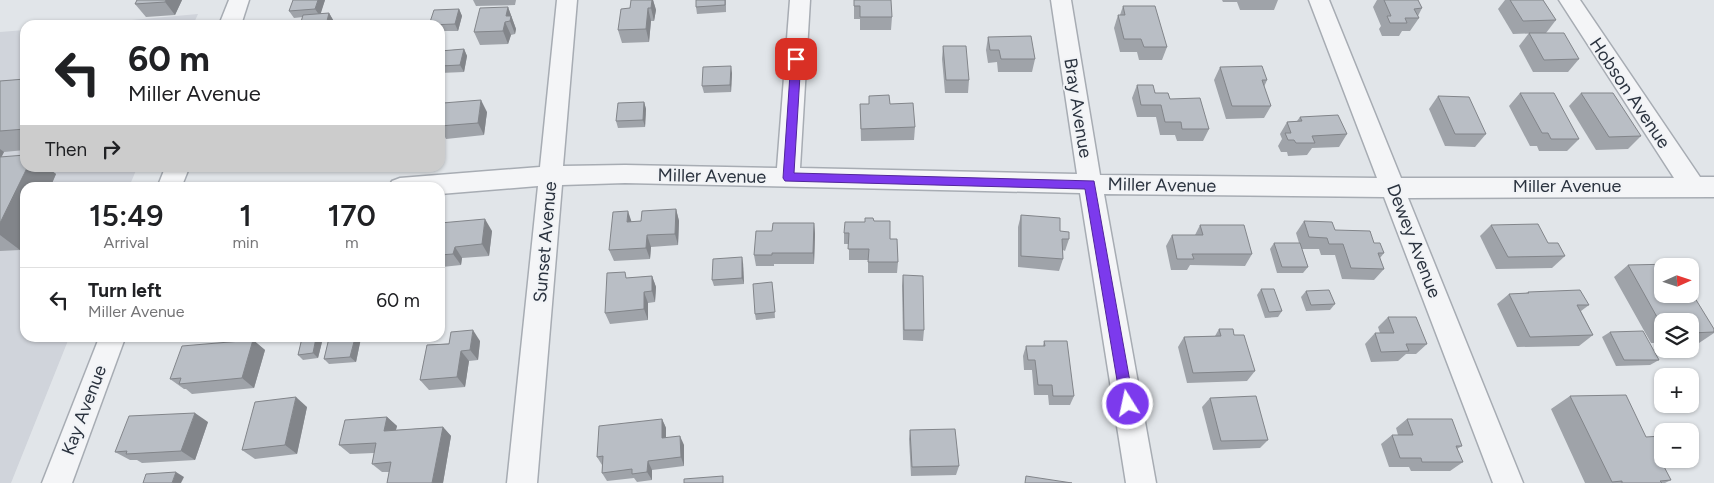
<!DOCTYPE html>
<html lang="en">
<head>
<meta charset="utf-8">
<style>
  body { margin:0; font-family:Figtree,sans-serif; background:#f6f6f6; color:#202124; height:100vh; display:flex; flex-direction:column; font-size:19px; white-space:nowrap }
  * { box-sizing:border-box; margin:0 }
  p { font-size:16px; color:#757577 }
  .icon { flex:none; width:28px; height:28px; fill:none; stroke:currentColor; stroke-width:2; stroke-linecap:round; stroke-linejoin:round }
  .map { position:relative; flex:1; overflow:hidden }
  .details { position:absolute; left:20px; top:182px; width:425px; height:160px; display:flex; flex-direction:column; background:#fff; border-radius:15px; box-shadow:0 1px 4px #0004 }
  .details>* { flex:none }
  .top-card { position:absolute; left:20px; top:20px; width:425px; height:152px; border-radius:15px; box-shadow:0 1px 4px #0004; background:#fff; color:#202124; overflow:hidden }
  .needle { width:32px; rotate:87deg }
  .tools { position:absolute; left:1654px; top:258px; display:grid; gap:10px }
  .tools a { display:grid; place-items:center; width:45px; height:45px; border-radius:10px; background:#fff; box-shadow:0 1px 4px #0004; font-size:25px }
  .pin { position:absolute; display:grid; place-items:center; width:42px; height:42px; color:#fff; margin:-21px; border-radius:10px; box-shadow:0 2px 8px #0006 }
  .me { position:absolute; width:55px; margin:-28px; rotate:350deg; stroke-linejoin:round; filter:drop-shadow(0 0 4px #0008) }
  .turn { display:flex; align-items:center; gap:18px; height:105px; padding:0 25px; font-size:22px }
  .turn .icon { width:65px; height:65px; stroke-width:2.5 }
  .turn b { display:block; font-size:35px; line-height:42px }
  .then { display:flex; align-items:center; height:48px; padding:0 25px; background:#0003; gap:10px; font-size:19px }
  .eta { display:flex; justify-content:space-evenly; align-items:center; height:85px; text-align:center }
  .eta b { font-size:30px; font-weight:600; line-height:35px }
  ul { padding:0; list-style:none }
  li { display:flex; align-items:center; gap:15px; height:65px; padding:0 25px; border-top:1px solid #e0e0e0 }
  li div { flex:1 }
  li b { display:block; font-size:19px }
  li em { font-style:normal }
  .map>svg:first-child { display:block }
  .built { fill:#d0d4db }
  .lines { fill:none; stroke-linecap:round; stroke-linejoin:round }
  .street-casing { stroke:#a7acb3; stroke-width:3 }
  .street { fill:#f4f5f7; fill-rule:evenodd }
  .wall { fill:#9fa3a9 }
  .shaded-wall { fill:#82858a }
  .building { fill:#b9bec5; stroke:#82858a }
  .route { fill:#7c3aed; stroke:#51269a }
  .labels { text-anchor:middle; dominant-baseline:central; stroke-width:4; stroke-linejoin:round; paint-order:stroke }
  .street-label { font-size:18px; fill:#2b333f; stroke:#f1f3f6 }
</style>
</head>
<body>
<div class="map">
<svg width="1714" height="483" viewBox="0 0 1714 483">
  <rect width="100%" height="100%" fill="#e1e5e9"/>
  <g class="built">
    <path d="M198 14 193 25H77Z"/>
    <path d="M25 30V168H137L129 187 25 188V338H69L11 483H0V32Z"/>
  </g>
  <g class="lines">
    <defs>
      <g id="street">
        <path d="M229 0H249L241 25H219Z"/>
        <path d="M557 0H577L563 166 625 165 777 168 790 0H810L800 168 1077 174 1051 0H1071L1100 175 1377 178 1309 0H1329L1401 178H1674L1559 0H1580L1700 177H1714V197L1408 198 1523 483H1493L1384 197 1104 194 1156 483H1126L1080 193 625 183 562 185 537 483H507L538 186 440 194V188H388L392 181 400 178 540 167Z"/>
        <path d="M165 168H189L181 188H157Z"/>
        <path d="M99 338H125L72 483H42Z"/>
      </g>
    </defs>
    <use href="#street" class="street-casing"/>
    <use href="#street" class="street"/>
  </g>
  <g class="wall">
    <path d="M137 0H182L175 15 146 17 135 4Z"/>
    <path d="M293 0H325L320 14 329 13 336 25H279L301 22 303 17 294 18 289 11Z"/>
    <path d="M473 0H516L515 5 476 6Z"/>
    <path d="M653 0 656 10 654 21H651L649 42 622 43 618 30 630 8Z"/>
    <path d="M696 0H726V12L697 14 696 7Z"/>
    <path d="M854 0 892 17 891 30H860V19H854Z"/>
    <path d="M1222 0H1278L1274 10H1240L1237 2H1223Z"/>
    <path d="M1377 0H1418L1422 8 1418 16 1419 18 1410 31H1402L1399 36H1382L1379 29 1381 26 1373 7Z"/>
    <path d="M1505 0H1543L1556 20 1546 33 1513 34 1498 9Z"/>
    <path d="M1123 6 1167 47 1162 60H1139L1137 52H1120L1114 28 1118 15H1120Z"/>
    <path d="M508 7 516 29 515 34 511 35 508 44 480 45 474 32Z"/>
    <path d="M459 9 462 16 458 31H440V25H430Z"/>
    <path d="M1529 33 1579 59 1568 72H1533L1519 46Z"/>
    <path d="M988 37 1035 59 1032 72H998L997 62 988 63 986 50Z"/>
    <path d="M943 46 969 80 968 93H945L942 59Z"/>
    <path d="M464 49 467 56 464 72 440 73V51Z"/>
    <path d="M1220 67 1267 80 1264 87 1271 106 1264 118 1226 119 1214 80Z"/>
    <path d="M732 73 731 92 704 93 702 86Z"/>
    <path d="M25 79V150L4 152 1 157 25 168H48L56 174 50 188H25L20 250 0 251V81Z"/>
    <path d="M1137 85 1170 99 1209 129 1203 141H1177L1175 135H1160L1156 117H1137L1132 98Z"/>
    <path d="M1520 93 1579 139 1567 151H1539L1537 146H1530L1509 106Z"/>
    <path d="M1581 93 1641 136 1628 149 1596 150 1569 106Z"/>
    <path d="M1438 96 1486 134 1475 147 1445 146 1429 109Z"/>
    <path d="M644 102 646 109 645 127 618 128 616 121Z"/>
    <path d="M860 104H890L915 127 914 140 861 141Z"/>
    <path d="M487 112 484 135 446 139 440 127V123Z"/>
    <path d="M1300 117 1347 134 1339 147 1312 148 1307 155 1288 156 1287 152H1281L1278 146 1282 139 1280 134 1287 122 1297 121Z"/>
    <path d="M676 209 679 221 678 245 651 247 650 259 614 261 609 250 631 222 641 221Z"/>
    <path d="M1021 215 1060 231 1069 239 1065 251 1063 250V259L1059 271 1018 267V227Z"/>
    <path d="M874 221 890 239 898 262 897 273H868V260H849V244H844V233L865 222Z"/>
    <path d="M1304 221 1335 230 1374 243 1384 253 1380 258 1384 269 1374 280 1342 279 1335 255H1321L1319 249H1302L1308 267 1303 273H1277L1270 249 1274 243H1299L1296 233Z"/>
    <path d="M440 223 492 231 489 256 462 258 461 265 442 267 440 265Z"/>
    <path d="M814 223 815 234 814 264H774V266H756L754 255 772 231Z"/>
    <path d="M1200 225 1252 254 1245 266 1190 265 1187 270H1171L1166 246 1172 235H1195Z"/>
    <path d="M1491 225 1548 243 1565 256 1552 268 1496 269 1480 236Z"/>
    <path d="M743 263 744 284 714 286 712 280Z"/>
    <path d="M1628 265 1714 329V333L1699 343H1690V321H1662V343H1651L1614 277Z"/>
    <path d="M903 275 924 330 923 341 903 340 902 286Z"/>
    <path d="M652 276 656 287 655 302 648 303V320L610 324 605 313 628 278Z"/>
    <path d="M773 288 775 318 756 320 755 314Z"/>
    <path d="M1261 289 1282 311 1278 317 1265 318 1257 295Z"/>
    <path d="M1306 291 1335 304 1330 310 1306 311 1301 297Z"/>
    <path d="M1528 292 1589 305 1581 311 1593 335 1579 346 1517 347 1497 304 1509 294 1526 293Z"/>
    <path d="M1388 317 1427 344 1416 354H1406L1398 361 1371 362 1365 344 1375 333H1380L1378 327Z"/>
    <path d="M1219 329 1234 335 1255 371 1247 381 1187 383 1178 347 1184 337 1215 336Z"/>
    <path d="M1610 332 1659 360 1650 365 1616 366 1602 337Z"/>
    <path d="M302 338H323L318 358 303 360 298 355Z"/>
    <path d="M329 338H361L356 362 329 364 324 359Z"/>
    <path d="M253 340 265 350 254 388 192 394 186 389H184L170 379Z"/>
    <path d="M480 341 478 360 469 361 465 387 429 390 420 380 427 345Z"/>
    <path d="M1044 341 1074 396 1070 405H1049L1048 395H1034L1032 370H1024L1023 356 1026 346H1043Z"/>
    <path d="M1570 396 1646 437 1662 436V459H1672L1662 464 1671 480 1665 483H1585L1551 409Z"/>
    <path d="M1210 398 1268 440 1260 448 1213 450 1202 407Z"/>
    <path d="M307 407 297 454 255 459 242 450Z"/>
    <path d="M387 417 397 426 396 430 443 427 451 436 443 483H387L389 472H382L372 464 374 453 350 454 339 445Z"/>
    <path d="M662 419 666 428V437L684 445V466L652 470V480L637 482 634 478 607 481 602 473V465L597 457Z"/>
    <path d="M1407 419 1462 446 1457 449 1463 462 1450 471H1411L1409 467H1389L1381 444 1392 435H1398L1396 428Z"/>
    <path d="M208 422 195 460 142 463 137 460H130L115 452Z"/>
    <path d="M910 430 959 466 956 475 911 476 909 439Z"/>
  </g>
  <g class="shaded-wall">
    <path d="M166 0H182L175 15 165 2Z"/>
    <path d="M318 0H325L320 16 315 9Z"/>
    <path d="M652 0H653L656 10 654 21 651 8Z"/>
    <path d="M508 7 516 29 515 34 510 21 506 16Z"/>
    <path d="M648 8 651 21 649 42 646 29Z"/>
    <path d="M459 9 462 16 458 31 455 24Z"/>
    <path d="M329 13 336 25H326Z"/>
    <path d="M505 22 511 35 508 44 503 31Z"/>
    <path d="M464 49 467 56 464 72 460 65Z"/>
    <path d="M731 66 732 73 731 92 730 85Z"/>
    <path d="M481 100 487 112 484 135 478 123Z"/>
    <path d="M644 102 646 109 645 127 643 120Z"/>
    <path d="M0 149 4 152 0 160Z"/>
    <path d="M27 168H48L56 174 50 188H25V240L20 250 0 235V223Z"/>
    <path d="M676 209 679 221 678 245 675 234Z"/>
    <path d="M628 211 632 223 627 222Z"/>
    <path d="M485 219 492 231 489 256 482 244Z"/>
    <path d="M814 223 815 234 814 264 813 253Z"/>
    <path d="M647 235 651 247 650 259 646 248Z"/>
    <path d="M455 247 462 258 461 265 453 254Z"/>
    <path d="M742 257 743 263 744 284 742 278Z"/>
    <path d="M652 276 656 287 655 302 652 291Z"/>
    <path d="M644 292 648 303V320L644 309Z"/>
    <path d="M473 330 480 341 478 360 470 350Z"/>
    <path d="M316 338H323L318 358 313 353Z"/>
    <path d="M355 338H361L356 362 350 357Z"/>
    <path d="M253 340 265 350 254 388 242 378Z"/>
    <path d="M461 351 469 361 465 387 457 377Z"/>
    <path d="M296 397 307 407 297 454 285 445Z"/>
    <path d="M195 413 208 422 195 460 181 451Z"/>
    <path d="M387 417 397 426 393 440 384 431Z"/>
    <path d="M662 419 666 428V447L662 438Z"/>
    <path d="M443 427 451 436 443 483H432Z"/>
    <path d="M680 436 684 445V466L681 457Z"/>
    <path d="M648 461 652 470V480L647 472Z"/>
    <path d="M176 472 184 477 181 483H172Z"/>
  </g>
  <g class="building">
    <path d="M137 0H166L165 2 135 4Z"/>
    <path d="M293 0H318L315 9 289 11Z"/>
    <path d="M631 0H652L651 8H648L646 29 618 30 621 9 630 8Z"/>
    <path d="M696 0H725V5L696 7Z"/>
    <path d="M854 0H891L892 17H860V6H854Z"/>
    <path d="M1384 0H1418L1422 8 1414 9 1419 18H1405L1407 23H1390L1387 16H1391Z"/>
    <path d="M1510 0H1543L1556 20 1523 21Z"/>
    <path d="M1123 6H1155L1167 47H1144L1141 39H1124L1118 15H1125Z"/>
    <path d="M508 7 506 16H511L510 21 505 22 503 31 474 32 480 8Z"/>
    <path d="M459 9 455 24 429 25 434 10Z"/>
    <path d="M329 13 326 25H279V24L301 22 303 15Z"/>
    <path d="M1529 33H1564L1579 59 1544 60Z"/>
    <path d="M1031 36 1035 59H1001L999 50H990L988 37Z"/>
    <path d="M943 46H966L969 80H946Z"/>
    <path d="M464 49 460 65 440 66V51Z"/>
    <path d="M731 66 730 85 702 86 703 67Z"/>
    <path d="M1262 66 1267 80H1262L1271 106H1232L1220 67Z"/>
    <path d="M25 79V129L0 131V81Z"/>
    <path d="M1137 85H1153L1155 93H1168L1170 99 1200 98 1209 129H1182L1181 122H1165L1161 105H1141Z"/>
    <path d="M1520 93H1554L1579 139H1551L1548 133H1542Z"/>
    <path d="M1581 93H1613L1641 136 1609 137Z"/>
    <path d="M889 95 890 104 913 103 915 127 861 129 860 104H869V96Z"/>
    <path d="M1438 96 1469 97 1486 134H1455Z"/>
    <path d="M481 100 478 123 440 126 443 103Z"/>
    <path d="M644 102 643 120 616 121 618 103Z"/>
    <path d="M1338 115 1347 134 1312 136 1315 143H1296L1294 140H1288L1285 133H1291L1287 122 1302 121 1300 117Z"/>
    <path d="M25 155V168H27L0 223V157Z"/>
    <path d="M676 209 675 234 647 235 646 248 609 250 613 212 628 211 627 222 641 221 642 211Z"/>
    <path d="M1021 215 1060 218V231L1069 232V239H1062L1063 259 1021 256Z"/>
    <path d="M865 218H873L874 221H890V239H897L898 262H868L869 249H848L849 233H844L845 222H865Z"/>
    <path d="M485 219 482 244 455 247 453 254 440 255V223Z"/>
    <path d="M1304 221 1332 222 1335 230 1370 231 1374 243H1380L1384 253H1378L1384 269 1351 268 1343 244H1329L1327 238 1309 237Z"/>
    <path d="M773 223H814L813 253H772V255H754L756 231H772Z"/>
    <path d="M1538 224 1548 243H1558L1565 256 1508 257 1491 225Z"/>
    <path d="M1200 225H1244L1252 254H1192L1194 259H1177L1172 235H1203Z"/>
    <path d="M1274 243H1300L1308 267H1282Z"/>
    <path d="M742 257V278L712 280 713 259Z"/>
    <path d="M1674 264 1676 266H1662V294H1690V290L1714 329V332L1690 333V321H1662V326L1628 265Z"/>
    <path d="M625 272 626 278 652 276V291L644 292V309L605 313 607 273Z"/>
    <path d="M903 275 923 276 924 330H904Z"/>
    <path d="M772 282 775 312 755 314 753 284Z"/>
    <path d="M1261 289H1274L1282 311 1269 312Z"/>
    <path d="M1329 290 1335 304 1311 305 1306 291Z"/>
    <path d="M1580 290 1589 305H1577L1593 335 1530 337 1509 294 1529 293 1528 292Z"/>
    <path d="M1388 317H1416L1427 344H1406L1409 351 1381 352 1375 333H1394Z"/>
    <path d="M1219 329H1233L1234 335H1244L1255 371 1193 373 1184 337 1221 336Z"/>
    <path d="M473 330 470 350 461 351 457 377 420 380 427 345 449 344 451 332Z"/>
    <path d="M1643 331 1659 360H1624L1610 332Z"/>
    <path d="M302 338H316L313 353 298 355Z"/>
    <path d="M329 338H355L350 357 324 359Z"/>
    <path d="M253 340 242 378 179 384 181 378 170 379 182 346Z"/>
    <path d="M1044 341H1067L1074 396H1053L1052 385H1038L1035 360H1028L1026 346H1045Z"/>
    <path d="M1626 395 1646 437 1662 436V457H1659L1671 480 1660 481 1662 483H1622V481L1612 482 1570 396Z"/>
    <path d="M1256 396 1268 440 1221 441 1210 398Z"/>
    <path d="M296 397 285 445 242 450 255 402Z"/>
    <path d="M195 413 181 451 126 454 127 451 115 452 129 416Z"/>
    <path d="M387 417 384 431 443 427 432 483H387L391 462 372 464 376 443 339 445 345 420Z"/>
    <path d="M662 419V438L680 436 681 457 648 461 647 472 632 474V469L602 473 603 456 597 457 599 426Z"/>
    <path d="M1407 419H1452L1462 446H1456L1463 462H1422L1421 458H1400L1392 435H1413Z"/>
    <path d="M955 429 959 466 912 467 910 430Z"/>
    <path d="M176 472 172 483H143L146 474Z"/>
    <path d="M723 476V483H684V479Z"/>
    <path d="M1026 476 1072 483H1025Z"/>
  </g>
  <path class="route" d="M796 56 801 59 794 173 1094 181 1134 404 1132 408 1128 410 1123 408 1121 404 1085 189 785 181 783 178 791 59Z"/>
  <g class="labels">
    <g class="street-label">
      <text transform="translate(1630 93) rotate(56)">Hobson Avenue</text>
      <text transform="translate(1078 108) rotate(81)">Bray Avenue</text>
      <text transform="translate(712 176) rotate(1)">Miller Avenue</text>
      <text transform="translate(1162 185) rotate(1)">Miller Avenue</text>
      <text x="1567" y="186">Miller Avenue</text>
      <text transform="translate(1414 241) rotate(69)">Dewey Avenue</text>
      <text transform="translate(545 242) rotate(-85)">Sunset Avenue</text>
      <text transform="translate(84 410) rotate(-69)">Kay Avenue</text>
    </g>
  </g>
</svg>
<div class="tools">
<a><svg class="needle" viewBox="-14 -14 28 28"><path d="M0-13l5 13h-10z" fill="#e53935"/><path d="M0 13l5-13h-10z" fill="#757577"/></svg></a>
<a><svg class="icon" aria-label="layers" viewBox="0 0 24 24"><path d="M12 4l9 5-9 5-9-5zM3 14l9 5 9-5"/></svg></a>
<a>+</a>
<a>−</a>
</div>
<div class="pin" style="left:796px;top:59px;background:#d93025"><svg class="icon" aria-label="arrive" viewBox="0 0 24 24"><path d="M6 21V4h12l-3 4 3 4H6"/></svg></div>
<svg class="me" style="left:1128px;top:404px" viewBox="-20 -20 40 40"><circle r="17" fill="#7c3aed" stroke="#fff" stroke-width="3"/><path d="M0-11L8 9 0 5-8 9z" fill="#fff"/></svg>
<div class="top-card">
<div class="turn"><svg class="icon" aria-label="left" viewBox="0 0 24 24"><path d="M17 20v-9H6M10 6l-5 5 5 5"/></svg><div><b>60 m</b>Miller Avenue</div></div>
<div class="then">Then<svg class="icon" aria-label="right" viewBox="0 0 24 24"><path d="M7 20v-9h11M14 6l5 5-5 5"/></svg></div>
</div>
<section class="details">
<div class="eta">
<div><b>15:49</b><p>Arrival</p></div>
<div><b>1</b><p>min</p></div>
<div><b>170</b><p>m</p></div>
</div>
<ul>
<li><svg class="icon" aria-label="left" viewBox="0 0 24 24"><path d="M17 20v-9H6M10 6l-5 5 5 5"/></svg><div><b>Turn left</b><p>Miller Avenue</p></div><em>60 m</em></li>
</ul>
</section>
</div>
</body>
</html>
